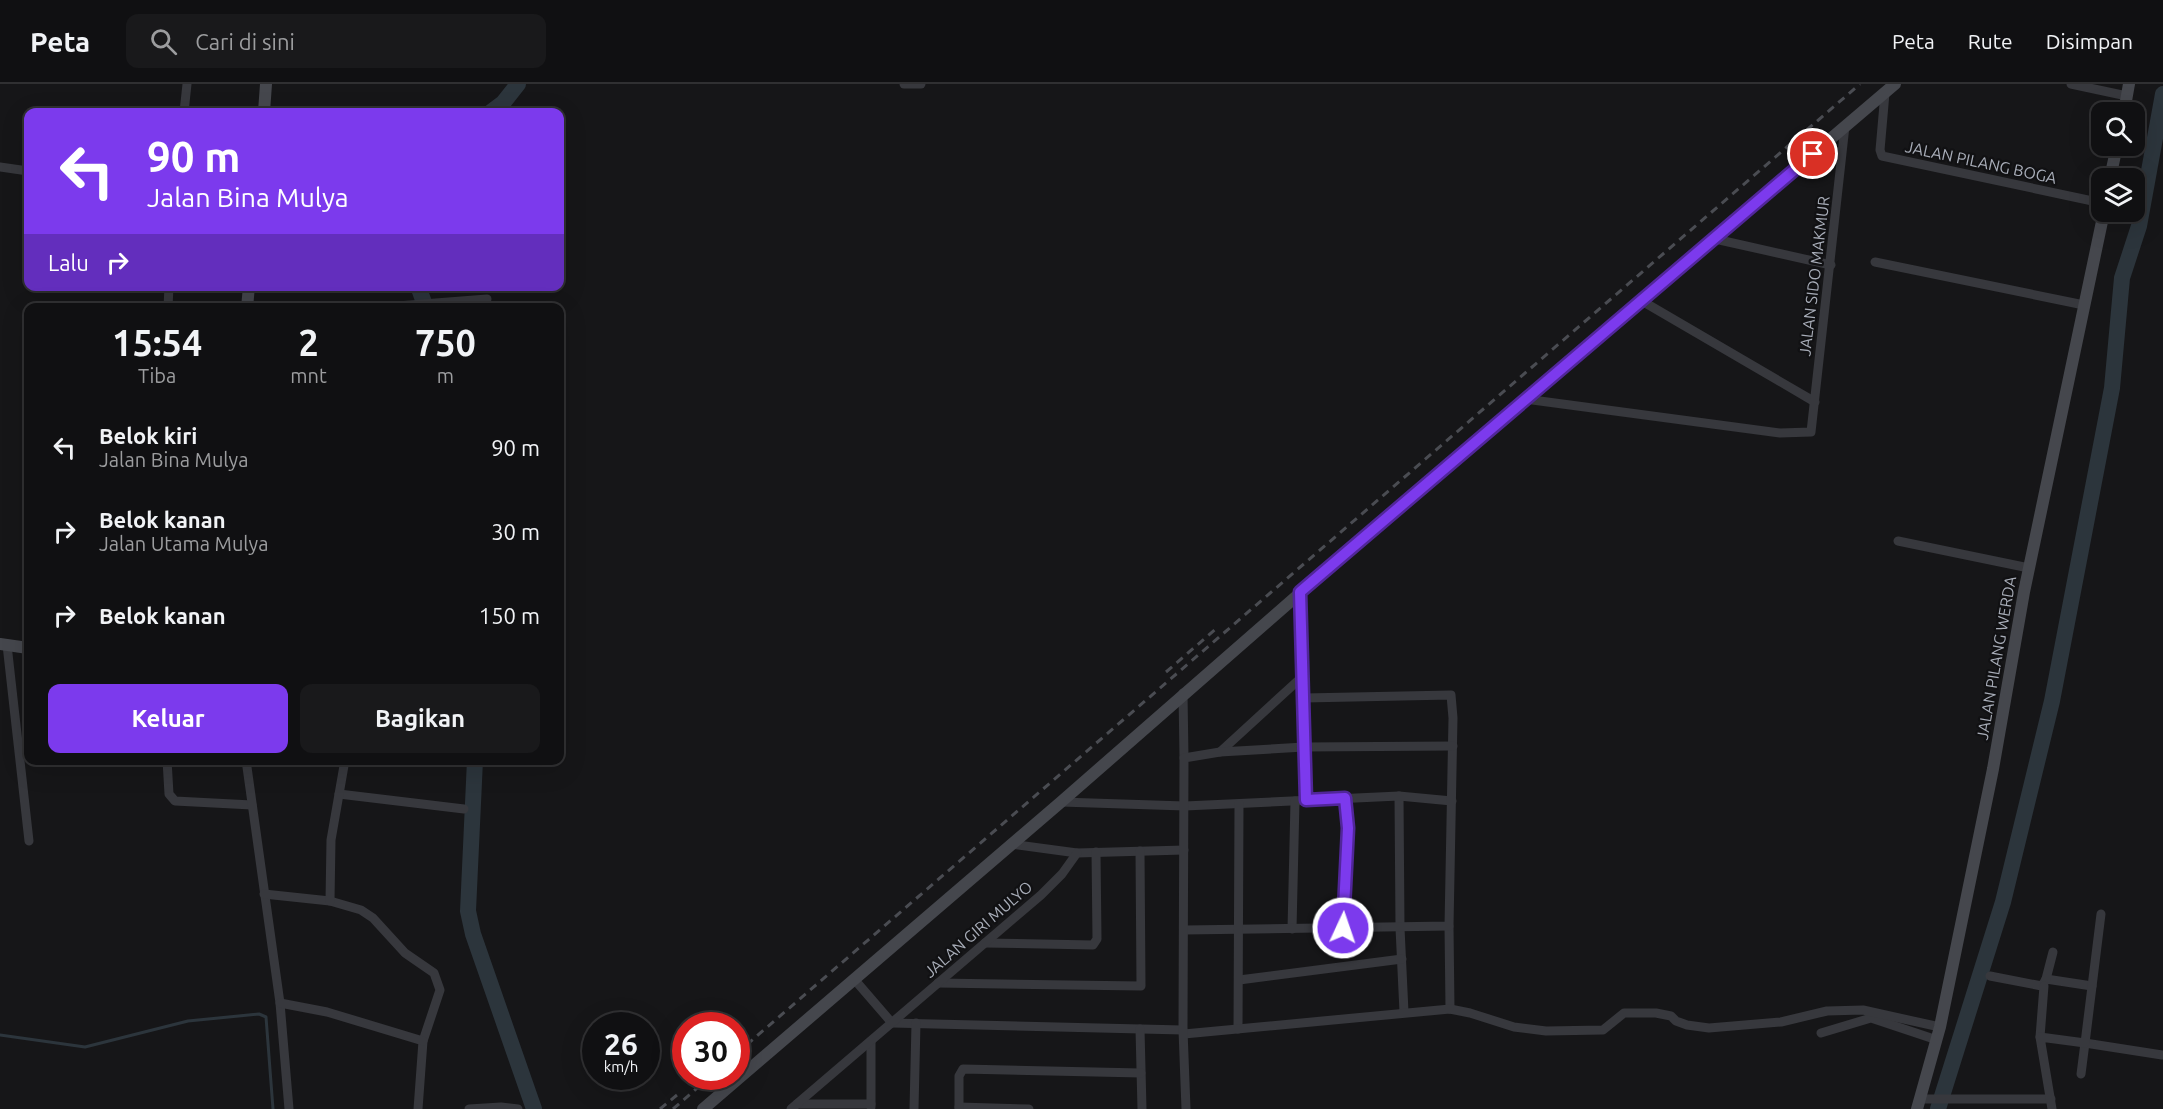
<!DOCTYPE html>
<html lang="id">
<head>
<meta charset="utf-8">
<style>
  body { margin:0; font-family:Ubuntu,sans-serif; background:#19191b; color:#f1f3f6; height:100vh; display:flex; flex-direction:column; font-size:22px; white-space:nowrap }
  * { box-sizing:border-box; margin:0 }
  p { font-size:20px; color:#9c9d9f }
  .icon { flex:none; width:33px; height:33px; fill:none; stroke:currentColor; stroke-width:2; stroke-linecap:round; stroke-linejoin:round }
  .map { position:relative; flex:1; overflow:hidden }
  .drawer { position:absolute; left:24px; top:219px; width:540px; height:462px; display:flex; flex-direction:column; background:#101012; border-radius:12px; box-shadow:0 6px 24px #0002,0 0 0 2px #303032 }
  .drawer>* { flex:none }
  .guide { position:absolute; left:24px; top:24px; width:540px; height:183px; border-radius:12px; box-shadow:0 6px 24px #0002,0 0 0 2px #303032; background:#7c3aed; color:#fff; overflow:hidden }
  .fabs { position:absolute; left:2091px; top:18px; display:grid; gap:12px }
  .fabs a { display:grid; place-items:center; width:54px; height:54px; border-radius:12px; background:#101012; box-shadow:0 6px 24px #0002,0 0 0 2px #303032; font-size:30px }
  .speed { position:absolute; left:582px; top:928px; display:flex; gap:12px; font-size:30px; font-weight:700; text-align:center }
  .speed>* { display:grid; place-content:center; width:78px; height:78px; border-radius:50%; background:#101012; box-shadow:0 6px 24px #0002,0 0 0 2px #303032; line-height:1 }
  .speed small { font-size:15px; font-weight:400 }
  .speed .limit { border:9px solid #d22; background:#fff; color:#111 }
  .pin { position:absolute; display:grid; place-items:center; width:51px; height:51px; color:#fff; margin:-26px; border:3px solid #fff; border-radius:50%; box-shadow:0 2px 6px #0007 }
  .me { position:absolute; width:66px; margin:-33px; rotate:3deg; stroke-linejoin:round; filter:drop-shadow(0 0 4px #0008) }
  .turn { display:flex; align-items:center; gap:21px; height:126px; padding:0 24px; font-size:27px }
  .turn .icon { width:78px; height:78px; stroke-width:2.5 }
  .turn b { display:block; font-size:42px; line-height:51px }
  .then { display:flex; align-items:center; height:57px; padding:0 24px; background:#0003; gap:12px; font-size:22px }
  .eta { display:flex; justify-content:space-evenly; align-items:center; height:102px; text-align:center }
  .eta b { font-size:36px; font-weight:700; line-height:42px }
  .primary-button { display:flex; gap:12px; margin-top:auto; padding:12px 24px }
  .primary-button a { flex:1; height:69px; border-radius:12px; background:#7c3aed; color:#fff; font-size:24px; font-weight:700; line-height:69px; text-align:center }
  .primary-button a+a { background:#19191b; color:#f1f3f6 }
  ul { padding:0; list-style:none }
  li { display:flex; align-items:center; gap:18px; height:84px; padding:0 24px }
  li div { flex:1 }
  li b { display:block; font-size:22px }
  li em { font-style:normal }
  header { display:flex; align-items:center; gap:36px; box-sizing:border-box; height:84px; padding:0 30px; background:#101012; border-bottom:2px solid #303032 }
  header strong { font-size:28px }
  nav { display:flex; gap:33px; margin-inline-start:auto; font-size:21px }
  .search { width:420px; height:54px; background:#19191b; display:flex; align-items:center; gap:15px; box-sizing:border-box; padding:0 21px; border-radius:12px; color:#9c9d9f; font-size:22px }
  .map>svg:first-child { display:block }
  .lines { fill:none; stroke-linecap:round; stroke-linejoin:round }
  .stream { stroke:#2c353c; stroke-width:3 }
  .river { stroke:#2c353c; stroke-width:16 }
  .street { stroke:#37383d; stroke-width:9 }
  .secondary { stroke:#45474d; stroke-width:12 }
  .rail { stroke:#4a4c52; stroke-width:3; stroke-dasharray:8 6; stroke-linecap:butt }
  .route-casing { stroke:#51269a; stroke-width:15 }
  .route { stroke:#7c3aed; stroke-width:10 }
  .labels { text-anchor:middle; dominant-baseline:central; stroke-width:4.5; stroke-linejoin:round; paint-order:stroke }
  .street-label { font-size:16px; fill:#a8adb8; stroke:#111113 }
</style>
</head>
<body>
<header>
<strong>Peta</strong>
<div class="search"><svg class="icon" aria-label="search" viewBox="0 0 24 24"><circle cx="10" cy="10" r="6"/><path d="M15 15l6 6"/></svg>Cari di sini</div>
<nav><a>Peta</a><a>Rute</a><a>Disimpan</a></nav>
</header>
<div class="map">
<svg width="2163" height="1025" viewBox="0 0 2163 1025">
  <rect width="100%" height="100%" fill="#161618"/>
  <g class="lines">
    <path class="stream" d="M0 951 85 963 188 937 259 930 266 933 273 1025"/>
    <g class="river">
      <path d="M491 28 503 19 518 0"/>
      <path d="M418 202 426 224"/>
      <path d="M475 676 468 827 473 850 534 1025"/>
      <path d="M1938 1025 2003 818 2052 617 2112 304 2122 194 2139 142 2163 10"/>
    </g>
    <g class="street">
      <path d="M904 0H921"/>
      <path d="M2071 0 2127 12"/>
      <path d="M1885 9 1880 66 1882 72 2102 119"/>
      <path d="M184 28 187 0"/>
      <path d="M0 83 28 87"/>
      <path d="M1715 155 1831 181"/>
      <path d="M1875 178 2084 221"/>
      <path d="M1642 217 1815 318"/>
      <path d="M168 224 169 202"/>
      <path d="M372 224 487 215"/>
      <path d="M1525 315 1780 349 1811 348 1845 42"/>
      <path d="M1898 457 2029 484"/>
      <path d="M1300 508 1306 716"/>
      <path d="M7 561 29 757"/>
      <path d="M1183 609 1184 674"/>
      <path d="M1220 668 1303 592"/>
      <path d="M167 676 169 710 175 717 252 721"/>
      <path d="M246 676 280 919 289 1025"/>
      <path d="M339 710 464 725"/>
      <path d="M1399 712 1400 844 1404 928"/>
      <path d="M1061 718 1185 722 1399 712 1452 717"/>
      <path d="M1010 760 1077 769 1184 766"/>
      <path d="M264 810 330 817 361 826 373 834 405 869 434 889 440 906 423 957 418 1025"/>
      <path d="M330 817 331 756 345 676"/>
      <path d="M1449 842 1450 925"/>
      <path d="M1343 844 1348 744 1345 714"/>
      <path d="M1292 845 1295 717"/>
      <path d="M1185 846 1449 842 1453 634 1451 611 1304 614"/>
      <path d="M985 859 1093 861 1097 855 1096 768"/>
      <path d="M1990 892 2042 902 2046 895 2092 902"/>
      <path d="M854 895 892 939 1183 946"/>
      <path d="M2046 895 2053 868"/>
      <path d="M1239 896 1402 875"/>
      <path d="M938 899 1141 902 1140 767"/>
      <path d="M280 919 327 928 423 957"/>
      <path d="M1140 945 1142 1025"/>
      <path d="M1238 945 1239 720"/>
      <path d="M1821 949 1871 934 1937 956"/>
      <path d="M1184 950 1450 925 1470 929 1514 943 1546 947 1603 946 1624 929H1656L1671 932 1676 937 1687 941 1709 944 1781 938 1827 927 1863 926 1940 943"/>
      <path d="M2040 953 2044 902"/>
      <path d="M871 957V1023"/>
      <path d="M2081 990 2085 959 2162 971"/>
      <path d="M1921 1015H2051"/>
      <path d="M797 1020H871"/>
      <path d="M959 1023 1029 1025"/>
      <path d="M469 1025 501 1023 518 1025"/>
      <path d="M791 1025 1041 811 1062 790 1077 769"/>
      <path d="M914 1025 916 939"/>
      <path d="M959 1025V992L963 985 1141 989"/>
      <path d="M1186 1025 1183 946 1184 674 1220 668 1304 663 1453 662"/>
      <path d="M2052 1025 2040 953 2085 959 2101 830"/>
    </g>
    <g class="secondary">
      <path d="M264 28 266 0"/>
      <path d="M2124 28 2129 0"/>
      <path d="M2110 94 2117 62"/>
      <path d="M247 224 249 202"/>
      <path d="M0 560 28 564"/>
      <path d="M703 1025 1061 718 1410 413 1895 0"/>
      <path d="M1917 1025 1940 943 1993 685 2024 508 2104 128"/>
    </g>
    <g class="rail">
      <path d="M1166 588 1218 543"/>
      <path d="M736 970 1860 0"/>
      <path d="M660 1025 677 1011"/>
      <path d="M673 1025 710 993"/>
    </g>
  </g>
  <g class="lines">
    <defs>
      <path id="route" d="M1343 844 1348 744 1345 714 1306 716 1300 508 1813 70"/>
    </defs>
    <use href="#route" class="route-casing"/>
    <use href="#route" class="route"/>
  </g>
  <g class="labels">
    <g class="street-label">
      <text transform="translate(1981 78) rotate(12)">JALAN PILANG BOGA</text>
      <text transform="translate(1814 192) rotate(-83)">JALAN SIDO MAKMUR</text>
      <text transform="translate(1996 574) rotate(-80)">JALAN PILANG WERDA</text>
      <text transform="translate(978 845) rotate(-41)">JALAN GIRI MULYO</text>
    </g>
  </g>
</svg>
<div class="fabs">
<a><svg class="icon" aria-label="search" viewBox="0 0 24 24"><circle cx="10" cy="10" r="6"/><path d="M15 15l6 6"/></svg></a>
<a><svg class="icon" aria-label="layers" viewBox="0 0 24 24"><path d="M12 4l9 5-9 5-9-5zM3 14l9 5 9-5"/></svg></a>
</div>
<div class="speed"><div>26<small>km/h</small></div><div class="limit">30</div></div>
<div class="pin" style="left:1813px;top:70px;background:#d93025"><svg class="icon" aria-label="arrive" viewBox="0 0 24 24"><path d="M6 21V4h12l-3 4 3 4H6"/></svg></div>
<svg class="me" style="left:1343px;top:844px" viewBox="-20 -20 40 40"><circle r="17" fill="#7c3aed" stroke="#fff" stroke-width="3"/><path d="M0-11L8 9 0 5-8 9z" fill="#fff"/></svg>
<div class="guide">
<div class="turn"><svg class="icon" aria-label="left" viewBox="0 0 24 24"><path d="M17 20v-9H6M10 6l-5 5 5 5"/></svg><div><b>90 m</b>Jalan Bina Mulya</div></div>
<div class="then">Lalu<svg class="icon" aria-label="right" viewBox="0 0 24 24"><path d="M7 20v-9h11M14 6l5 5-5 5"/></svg></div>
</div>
<section class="drawer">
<div class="eta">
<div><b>15:54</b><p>Tiba</p></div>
<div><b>2</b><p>mnt</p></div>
<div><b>750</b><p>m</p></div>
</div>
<ul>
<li><svg class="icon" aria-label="left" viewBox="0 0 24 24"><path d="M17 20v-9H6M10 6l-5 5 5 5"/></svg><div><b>Belok kiri</b><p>Jalan Bina Mulya</p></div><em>90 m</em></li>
<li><svg class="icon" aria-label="right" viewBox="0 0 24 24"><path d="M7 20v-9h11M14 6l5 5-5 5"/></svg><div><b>Belok kanan</b><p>Jalan Utama Mulya</p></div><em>30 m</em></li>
<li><svg class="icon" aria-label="right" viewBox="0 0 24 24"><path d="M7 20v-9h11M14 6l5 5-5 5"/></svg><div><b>Belok kanan</b></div><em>150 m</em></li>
</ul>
<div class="primary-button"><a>Keluar</a><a>Bagikan</a></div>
</section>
</div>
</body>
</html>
